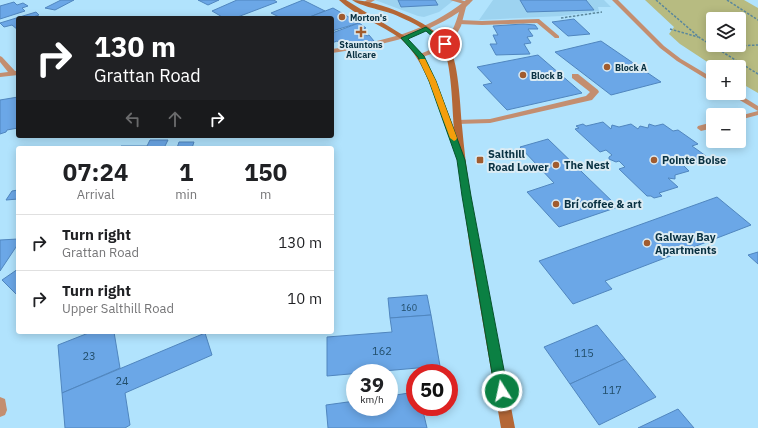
<!DOCTYPE html>
<html lang="en">
<head>
<meta charset="utf-8">
<style>
  body { margin:0; font-family:"IBM Plex Sans",sans-serif; background:#f2f2f2; color:#202124; height:100vh; display:flex; flex-direction:column; font-size:15px; white-space:nowrap }
  * { box-sizing:border-box; margin:0 }
  p { font-size:13px; color:#757577 }
  .icon { flex:none; width:22px; height:22px; fill:none; stroke:currentColor; stroke-width:2; stroke-linecap:round; stroke-linejoin:round }
  .map { position:relative; flex:1; overflow:hidden }
  .panel { position:absolute; left:16px; top:146px; width:318px; height:188px; display:flex; flex-direction:column; background:#fff; border-radius:4px; box-shadow:0 2px 10px #0003 }
  .panel>* { flex:none }
  .top-card { position:absolute; left:16px; top:16px; width:318px; height:122px; border-radius:4px; box-shadow:0 2px 10px #0003; background:#202124; color:#fff; overflow:hidden }
  .fabs { position:absolute; left:706px; top:12px; display:grid; gap:8px }
  .fabs a { display:grid; place-items:center; width:40px; height:40px; border-radius:4px; background:#fff; box-shadow:0 2px 10px #0003; font-size:20px }
  .speed { position:absolute; left:346px; top:364px; display:flex; gap:8px; font-size:20px; font-weight:700; text-align:center }
  .speed>* { display:grid; place-content:center; width:52px; height:52px; border-radius:50%; background:#fff; box-shadow:0 2px 10px #0003; line-height:1 }
  .speed small { font-size:10px; font-weight:400 }
  .speed .limit { border:6px solid #d22; background:#fff; color:#111 }
  .pin { position:absolute; display:grid; place-items:center; width:34px; height:34px; color:#fff; margin:-17px; border:2px solid #fff; border-radius:50%; box-shadow:0 1px 4px #0007 }
  .me { position:absolute; width:44px; margin:-22px; rotate:350deg; stroke-linejoin:round; filter:drop-shadow(0 0 3px #0008) }
  .turn { display:flex; align-items:center; gap:14px; height:84px; padding:0 12px; font-size:18px }
  .turn .icon { width:52px; height:52px; stroke-width:2.5 }
  .turn b { display:block; font-size:28px; line-height:34px }
  .lanes { display:flex; align-items:center; height:38px; padding:0 12px; background:#0003; justify-content:center; gap:20px; direction:ltr }
  .lanes .off { opacity:.35 }
  .eta { display:flex; justify-content:space-evenly; align-items:center; height:68px; text-align:center }
  .eta b { font-size:24px; font-weight:700; line-height:28px }
  ul { padding:0; list-style:none }
  li { display:flex; align-items:center; gap:12px; height:56px; padding:0 12px; border-top:1px solid #e0e0e0 }
  li div { flex:1 }
  li b { display:block; font-size:15px }
  li em { font-style:normal }
  .map>svg:first-child { display:block }
  .built { fill:#9dd3f0 }
  .green { fill:#b7bb81; fill-rule:evenodd }
  .building { fill:#6ba7e7; stroke:#5086bf }
  .lines { fill:none; stroke-linecap:round; stroke-linejoin:round }
  .path { stroke:#5a879c; stroke-width:1.5; stroke-dasharray:2.5 1.5; stroke-linecap:butt }
  .lane { fill:#c38e70; fill-rule:evenodd }
  .street { fill:#c38e70; fill-rule:evenodd }
  .secondary { fill:#b46736; fill-rule:evenodd }
  .route { fill:#0b8043; stroke:#07532c }
  .slow { fill:#f59e0b }
  .poi-dot { fill:#a15c2f; stroke:#dbebf3; stroke-width:1.5 }
  .labels { text-anchor:middle; dominant-baseline:central; stroke-width:4; stroke-linejoin:round; paint-order:stroke }
  .far-poi-label { font-size:9px; font-weight:bold; fill:#093142; stroke:#dbebf3; text-anchor:start }
  .number-label { font-size:9px; fill:#224e6b }
  .poi-label { font-size:11px; font-weight:bold; fill:#093142; stroke:#dbebf3; text-anchor:start }
  .near-number-label { font-size:11px; fill:#224e6b }
</style>
</head>
<body>
<div class="map">
<svg width="758" height="428" viewBox="0 0 758 428">
  <rect width="100%" height="100%" fill="#b1e3fd"/>
  <g class="built">
    <path d="M375 0H454L439 12 424 17 418 16Z"/>
    <path d="M493 0H604L611 7H598L599 11 562 16 479 20Z"/>
  </g>
  <path class="green" d="M645 0H744L758 8V93L739 82V67H715L680 44 669 34 674 27ZM713 19H739V45H713Z"/>
  <g class="building">
    <path d="M61 0H74L55 10 45 8Z"/>
    <path d="M198 0H219L208 5Z"/>
    <path d="M237 0H274L277 2 235 18H224L212 11Z"/>
    <path d="M303 0 325 11 307 18H281L271 13Z"/>
    <path d="M398 0H435L438 5 401 7Z"/>
    <path d="M520 0H586L594 10 527 12Z"/>
    <path d="M14 2 17 5 23 3 28 6 22 8 25 11 0 19V6Z"/>
    <path d="M333 8 359 23 332 31V18H307Z"/>
    <path d="M36 12 39 15 30 18H18V30L12 25 4 27 0 23Z"/>
    <path d="M574 19 590 34 568 36 552 22Z"/>
    <path d="M359 23 366 28 359 30 367 36 369 35 374 41 345 46 337 41 332 43V33Z"/>
    <path d="M523 24 535 25 538 29H528L533 36 527 37 531 43 524 44 530 54 496 55 490 44H497L493 35H498L493 26Z"/>
    <path d="M601 41 661 82 611 95 555 52Z"/>
    <path d="M538 55 582 93 507 110 483 85 492 83 477 67Z"/>
    <path d="M18 97V128L7 130 6 132 0 134V100Z"/>
    <path d="M603 122 611 129 612 125 619 127 631 124 638 129 640 126 648 128 649 124 655 126 663 124 673 131 678 130 698 144 692 146 706 156 698 159V163L690 161 689 165 681 163 689 171 675 175V179L668 178 678 187 659 193 662 196 654 198 651 196H647L619 169 625 167 619 161 616 162 609 159V157L612 155 606 150 600 152 575 129 579 128 576 126 583 124 586 126Z"/>
    <path d="M548 139 618 207 559 227 527 192 554 183 520 147Z"/>
    <path d="M150 140H168L164 148H120L121 146H147Z"/>
    <path d="M179 142H194L192 148H177Z"/>
    <path d="M18 190V199L6 200 12 191Z"/>
    <path d="M717 197 751 225 605 281 612 289 573 304 539 261Z"/>
    <path d="M18 239V244L0 271V240Z"/>
    <path d="M758 252V264L748 255Z"/>
    <path d="M18 269V296L2 280Z"/>
    <path d="M427 295 431 315 390 318 388 298Z"/>
    <path d="M431 315 440 366 327 376V337L392 332 390 318Z"/>
    <path d="M597 325 625 359 570 384 544 347Z"/>
    <path d="M91 332H114L120 368 62 393 58 345Z"/>
    <path d="M205 333 212 355 125 393 130 425 125 428H65L62 393Z"/>
    <path d="M625 359 656 397 599 425 570 384Z"/>
    <path d="M394 385 396 395 415 392V407H422L427 428H328L326 405 355 401V407H389V386Z"/>
    <path d="M678 409 694 428H638Z"/>
  </g>
  <g class="lines">
    <g class="path">
      <path d="M656 0 700 38 758 74"/>
      <path d="M727 0 758 20"/>
      <path d="M561 18 602 12"/>
      <path d="M670 29 698 37"/>
      <path d="M716 47 758 45"/>
    </g>
    <g class="lane">
      <path d="M367 0H375L368 4H364V2Z"/>
      <path d="M450 0H461L470 3 467 5Z"/>
      <path d="M539 19 559 36V38H555L537 23 482 25 459 24 456 22 459 20 482 21Z"/>
      <path d="M758 111V115L739 120V116Z"/>
      <path d="M713 122V128L701 131 697 128 698 126Z"/>
    </g>
    <g class="street">
      <path d="M466 0H473L466 7 461 26 453 41 442 50 420 58 417 56C421 53 426 52 431 49 449 42 454 29 459 12 420 38 378 46 332 53V49C381 42 427 32 466 0Z"/>
      <path d="M612 0H618L664 46 681 59 713 78V83L677 61 660 48Z"/>
      <path d="M0 56 2 57 15 71H18V75L0 77V73L8 72 0 62Z"/>
      <path d="M572 74H578L598 90 599 92 592 100 490 123 457 124 453 122 457 120 490 119 586 96 590 92 572 78Z"/>
      <path d="M728 93H737L758 106V111Z"/>
      <path d="M0 397 5 399 7 410 5 415 0 417Z"/>
    </g>
    <path class="secondary" d="M339 0H346L406 37 422 55 436 81 454 128C452 108 452 62 442 46 431 30 409 21 393 14 382 10 360 6 352 0 378 0 431 22 447 43 459 59 460 106 462 126 471 228 496 328 515 428H501L470 248 456 148 452 145C441 115 426 59 401 39 382 25 356 16 339 0Z"/>
  </g>
  <path class="route" d="M426 27 447 43V46H443L426 31 408 39 424 56 436 81 465 160 471 196 508 391 506 395 502 397 497 395 495 391 462 196 457 160 429 81 418 57 401 38Z"/>
  <path class="slow" d="M420 59H425L436 81 457 138 456 140 454 141 450 138 429 81 419 60Z"/>
  <g class="poi-dot">
    <circle cx="342" cy="17" r="4"/>
    <path d="M359 26h4v4h4v4h-4v4h-4v-4h-4v-4h4z"/>
    <circle cx="607" cy="67" r="4"/>
    <circle cx="523" cy="75" r="4"/>
    <rect x="476" y="156" width="8" height="8" rx="2"/>
    <circle cx="654" cy="160" r="4"/>
    <circle cx="556" cy="165" r="4"/>
    <circle cx="556" cy="204" r="4"/>
    <circle cx="647" cy="243" r="4"/>
  </g>
  <g class="labels">
    <g class="far-poi-label">
      <text x="350" y="17">Morton's</text>
      <text x="361" y="44" text-anchor="middle">Stauntons<tspan x="361" dy="10">Allcare</tspan></text>
      <text x="615" y="67">Block A</text>
      <text x="531" y="75">Block B</text>
    </g>
    <g class="number-label">
      <text x="409" y="307">160</text>
    </g>
    <g class="poi-label">
      <text x="488" y="154">Salthill<tspan x="488" dy="13">Road Lower</tspan></text>
      <text x="662" y="160">Pointe Boise</text>
      <text x="564" y="165">The Nest</text>
      <text x="564" y="204">Brí coffee &amp; art</text>
      <text x="655" y="237">Galway Bay<tspan x="655" dy="13">Apartments</tspan></text>
    </g>
    <g class="near-number-label">
      <text x="382" y="351">162</text>
      <text x="584" y="353">115</text>
      <text x="89" y="356">23</text>
      <text x="122" y="381">24</text>
      <text x="612" y="390">117</text>
    </g>
  </g>
</svg>
<div class="fabs">
<a><svg class="icon" aria-label="layers" viewBox="0 0 24 24"><path d="M12 4l9 5-9 5-9-5zM3 14l9 5 9-5"/></svg></a>
<a>+</a>
<a>−</a>
</div>
<div class="speed"><div>39<small>km/h</small></div><div class="limit">50</div></div>
<div class="pin" style="left:445px;top:44px;background:#d93025"><svg class="icon" aria-label="arrive" viewBox="0 0 24 24"><path d="M6 21V4h12l-3 4 3 4H6"/></svg></div>
<svg class="me" style="left:502px;top:391px" viewBox="-20 -20 40 40"><circle r="17" fill="#0b8043" stroke="#fff" stroke-width="3"/><path d="M0-11L8 9 0 5-8 9z" fill="#fff"/></svg>
<div class="top-card">
<div class="turn"><svg class="icon" aria-label="right" viewBox="0 0 24 24"><path d="M7 20v-9h11M14 6l5 5-5 5"/></svg><div><b>130 m</b>Grattan Road</div></div>
<div class="lanes"><svg class="icon off" aria-label="left" viewBox="0 0 24 24"><path d="M17 20v-9H6M10 6l-5 5 5 5"/></svg><svg class="icon off" aria-label="ahead" viewBox="0 0 24 24"><path d="M12 20V5M6 11l6-6 6 6"/></svg><svg class="icon" aria-label="right" viewBox="0 0 24 24"><path d="M7 20v-9h11M14 6l5 5-5 5"/></svg></div>
</div>
<section class="panel">
<div class="eta">
<div><b>07:24</b><p>Arrival</p></div>
<div><b>1</b><p>min</p></div>
<div><b>150</b><p>m</p></div>
</div>
<ul>
<li><svg class="icon" aria-label="right" viewBox="0 0 24 24"><path d="M7 20v-9h11M14 6l5 5-5 5"/></svg><div><b>Turn right</b><p>Grattan Road</p></div><em>130 m</em></li>
<li><svg class="icon" aria-label="right" viewBox="0 0 24 24"><path d="M7 20v-9h11M14 6l5 5-5 5"/></svg><div><b>Turn right</b><p>Upper Salthill Road</p></div><em>10 m</em></li>
</ul>
</section>
</div>
</body>
</html>
